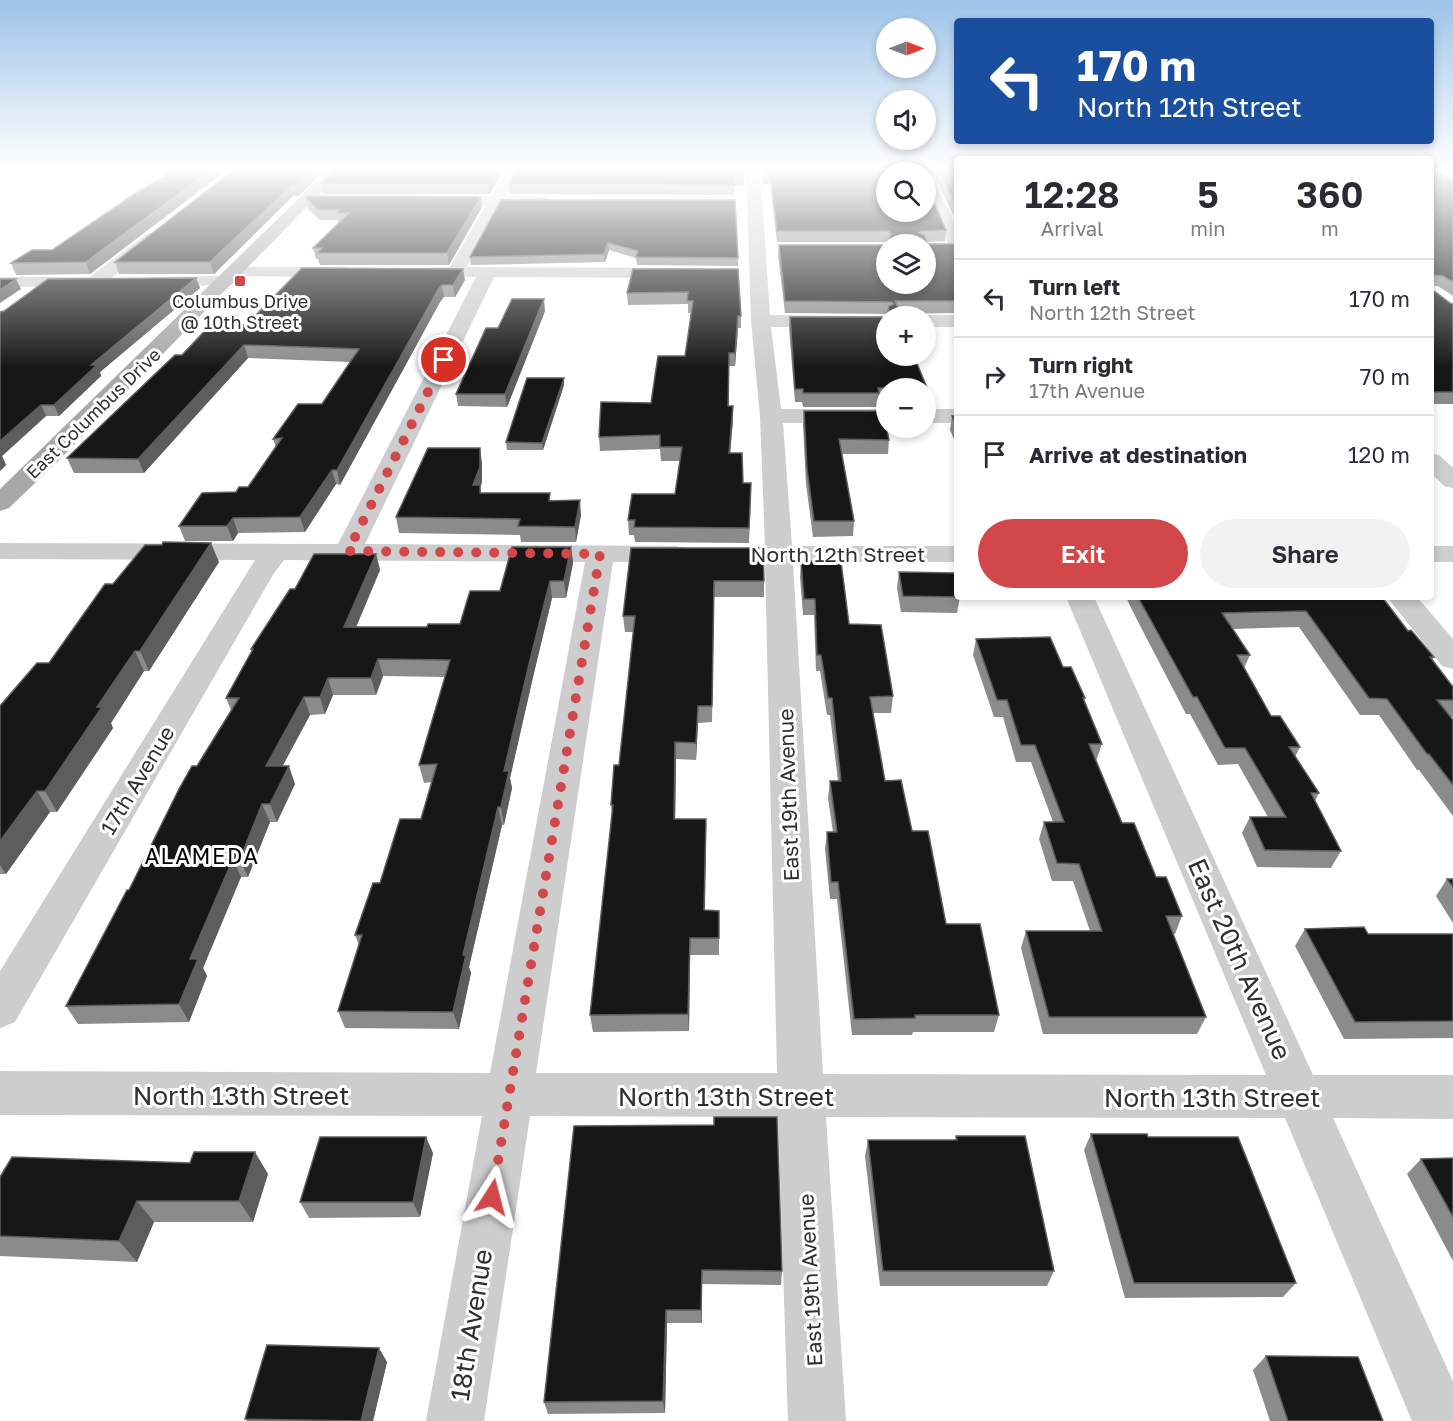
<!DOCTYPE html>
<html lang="en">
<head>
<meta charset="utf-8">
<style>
  body { margin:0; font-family:"Golos Text",sans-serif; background:#f2f2f3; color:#2b2b33; height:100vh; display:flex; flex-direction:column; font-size:22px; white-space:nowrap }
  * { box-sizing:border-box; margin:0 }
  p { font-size:20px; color:#7c7c81 }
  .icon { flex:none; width:33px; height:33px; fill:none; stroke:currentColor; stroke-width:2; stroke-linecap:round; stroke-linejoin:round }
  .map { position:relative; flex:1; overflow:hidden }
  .sheet { position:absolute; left:954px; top:156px; width:480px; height:444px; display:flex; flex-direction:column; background:#fff; border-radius:6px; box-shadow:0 3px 9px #0003 }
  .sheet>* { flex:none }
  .banner { position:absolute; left:954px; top:18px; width:480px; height:126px; border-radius:6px; box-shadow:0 3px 9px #0003; background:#1a4fa0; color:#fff; overflow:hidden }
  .needle { width:39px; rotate:90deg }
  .fabs { position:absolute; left:876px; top:18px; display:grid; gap:12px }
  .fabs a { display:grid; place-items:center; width:60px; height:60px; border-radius:50%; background:#fff; box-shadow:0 3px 9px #0003; font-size:30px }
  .pin { position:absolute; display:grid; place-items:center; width:51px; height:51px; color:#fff; margin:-26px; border:3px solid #fff; border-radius:50%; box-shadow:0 2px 6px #0007 }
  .me { position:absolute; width:66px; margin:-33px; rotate:9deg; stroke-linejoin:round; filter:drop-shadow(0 0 4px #0008) }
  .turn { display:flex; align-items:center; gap:21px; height:126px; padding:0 24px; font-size:27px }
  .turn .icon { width:78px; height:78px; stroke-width:2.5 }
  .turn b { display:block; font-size:42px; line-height:51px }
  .eta { display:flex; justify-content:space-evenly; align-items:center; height:102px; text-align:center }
  .eta b { font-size:36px; font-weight:600; line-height:42px }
  .cta { display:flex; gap:12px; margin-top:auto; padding:12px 24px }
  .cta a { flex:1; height:69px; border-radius:36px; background:#d2474a; color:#fff; font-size:24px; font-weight:600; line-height:69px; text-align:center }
  .cta a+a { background:#f2f2f3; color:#2b2b33 }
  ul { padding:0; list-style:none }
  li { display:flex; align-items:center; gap:18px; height:78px; padding:0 24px; border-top:2px solid #e1e1e2 }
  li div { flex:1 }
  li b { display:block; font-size:22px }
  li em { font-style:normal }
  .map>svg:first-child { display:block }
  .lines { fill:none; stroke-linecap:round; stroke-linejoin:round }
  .minor { fill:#cdcdcd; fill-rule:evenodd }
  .major { fill:#a8a8a8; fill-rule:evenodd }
  .highway { fill:#979797; fill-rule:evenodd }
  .wall { fill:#8b8b8b }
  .shaded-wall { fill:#5d5d5d }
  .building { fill:#171717; stroke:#5d5d5d; stroke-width:1.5 }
  .route { stroke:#d2474a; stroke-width:10; stroke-dasharray:0 18 }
  .poi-dot { fill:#d2474a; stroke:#fff; stroke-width:2 }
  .labels { text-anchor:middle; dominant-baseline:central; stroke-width:6; stroke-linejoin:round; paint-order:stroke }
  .far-poi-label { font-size:18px; fill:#303030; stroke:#fff }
  .far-street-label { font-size:18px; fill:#303030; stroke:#fff }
  .street-label { font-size:21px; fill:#303030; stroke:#fff }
  .neighbourhood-label { font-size:22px; letter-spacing:1.5px; fill:#000; stroke:#fff }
  .near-street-label { font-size:26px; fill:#303030; stroke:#fff }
</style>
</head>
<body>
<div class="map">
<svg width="1453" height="1421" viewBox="0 0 1453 1421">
  <rect width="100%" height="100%" fill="#fff"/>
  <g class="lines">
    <g class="minor">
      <path d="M17 169H59L52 173 22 176 17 175 15 172Z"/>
      <path d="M507 169H521L506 196 547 197 554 201 547 205H501L467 267 678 268 684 269 687 273 684 277 678 278 494 277 365 544 676 546 686 548 690 554 686 560 676 562H613L536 1073H777L765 562 748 560 744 554 748 548 765 546 760 416 751 321 746 169H760L770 315 891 316H886V327H771L781 409H886V423H783L792 546H957V562H793L823 1074 1266 1075 1066 597H1094L1313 1075H1453V1119L1333 1118 1453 1381V1421H1412L1285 1118 826 1117 846 1421H788L778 1117 530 1116 484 1421H426L482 1116 0 1115V1071L490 1073 585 562 284 560 274 573 15 1022 0 1028V971L255 560 0 559V543L338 544 476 277H418L412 276 409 272 412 268 450 267 486 205 437 204 430 200 437 196H491Z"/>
      <path d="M926 173 933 177 957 228V251L949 246 926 192Z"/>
      <path d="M151 233 159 238 157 241 101 286 0 287V277H90L145 235Z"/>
      <path d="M236 267H342L348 268 351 272 348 276 342 277 230 276 227 272 230 268Z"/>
      <path d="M226 276 232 277 235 281 232 285 152 287 146 286 143 282 146 278 152 277Z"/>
      <path d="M926 315H957V327H926V316H921Z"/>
      <rect x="926" y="409" width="31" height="14"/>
      <path d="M1431 453 1439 455 1453 468V488L1444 486 1431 473Z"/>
      <rect x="1431" y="546" width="22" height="16"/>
      <path d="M1387 597H1417L1453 639V669L1442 666Z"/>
    </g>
    <path class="major" d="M329 169H344L59 460 9 508 0 511V489Z"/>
    <path class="highway" d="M0 169H12L0 175Z"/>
  </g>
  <g class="wall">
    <path d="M155 169H228L90 274 16 275 11 263 52 250 169 173H156Z"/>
    <path d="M235 169H327L297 197 294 195 214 274H119L115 262Z"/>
    <path d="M335 169H504L490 194H323L321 184Z"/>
    <path d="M760 169H957V223L935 176 926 171 886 172 946 230 945 241 927 242V244H957V313L888 314 785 313 778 256 779 245 886 284 888 242H777L770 183 763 184Z"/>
    <path d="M1431 169 1434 171 1453 179V296L1438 286H1434L1433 290 1450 303 1453 304V404H1431Z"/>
    <path d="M1441 169H1453V176Z"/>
    <path d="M509 184 744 185 734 186V195L510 194Z"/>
    <path d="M481 197 482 207 449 265H320L318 259H316L313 248 338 223V220H320L308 209 306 198Z"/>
    <path d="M501 200 738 258V266L637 265 636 258 609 250 605 262 471 265 470 257Z"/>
    <path d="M633 269 741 316V328H738L735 366H729V406L733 420 730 453 743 483 751 498 749 543 635 542 634 535H629L628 520 675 494 680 461H661L660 449 600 451 599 437 651 403 685 356 691 313H688V304L628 305 627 293Z"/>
    <path d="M196 278 200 288 100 372 101 376 59 416H46L2 456 6 465 0 471V312Z"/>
    <path d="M465 280 455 297H444L440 302 340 485 336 484 305 532 238 533 233 541H185L179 526 236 492 248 487 276 447 273 439 322 404 351 362 248 358 144 473H74L67 458 182 355 246 325Z"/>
    <path d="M545 311 507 407 458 406 456 394Z"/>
    <path d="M790 317 927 388 926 400V388H886V401H878V407H803L802 402H795L789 329Z"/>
    <path d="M564 385 543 450H507L506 442Z"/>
    <path d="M804 411 889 440 888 454H842L854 521 853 536 813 537 806 484 803 425Z"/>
    <path d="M952 416H957V446L950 430Z"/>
    <path d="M482 463V482L480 488 481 493 551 500 581 515 576 542H521L520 535 399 533 396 517Z"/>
    <path d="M571 547 573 563 566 598H552L533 677 510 778 512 788 504 825H502L469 967 471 973 459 1029 345 1028 338 1011 359 945 355 935 380 883 421 819 432 782 424 783 419 765 445 677 383 676 376 695H333L325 714 310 715 282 766 295 784 277 822H270L248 877H241L203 968 207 976 189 1022 78 1024 66 1006 197 766 231 710 226 698 252 652 251 649 295 589 376 554 380 570 356 627H427L460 624 500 591Z"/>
    <path d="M631 548 764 581V597H714L712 722 698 723 696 760 676 759 675 819 706 836 705 910 719 911V955H690L689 1031 593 1032 590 1015 612 816 611 805 619 765 633 632H625L623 616Z"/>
    <path d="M801 561 849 624 893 696 891 713H873L885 781 912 831 946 924 999 1015 994 1032H913L912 1035H852L837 899H830L825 849 827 832H833L828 798 830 781H838L830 715H827L820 671H816L814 615H803L800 577Z"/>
    <path d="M219 562 149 671H144L111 723 113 728 57 812H50L6 874H0V706L49 663Z"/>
    <path d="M899 572 960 597 957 613 901 612 897 588Z"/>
    <path d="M1126 597H1382L1408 631 1434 657 1432 660 1453 687V717H1450L1453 720V816L1419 770H1417L1379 715H1360L1299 627 1232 629 1250 655 1244 668 1271 716 1300 747 1295 757 1319 793 1315 801 1341 851 1331 868 1257 867 1242 833 1250 817H1268L1238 764 1218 765 1190 714H1186L1133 612Z"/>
    <path d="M976 639 1063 667 1085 698 1084 701 1102 744 1096 761 1122 823 1156 877 1182 916 1175 934H1173L1206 1017 1197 1034H1043L1021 948 1026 931H1090L1073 881H1052L1039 839 1044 822H1053L1031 762H1016L1003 717H994L973 655Z"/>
    <path d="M1447 879H1453V923L1436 896Z"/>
    <path d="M1305 929 1368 934H1453V1038L1344 1039 1295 946Z"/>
    <path d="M574 1126 782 1271 781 1285 702 1284V1323H667L665 1413 548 1414 544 1402Z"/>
    <path d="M1091 1134 1296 1283 1283 1297 1125 1298 1084 1150Z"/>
    <path d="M956 1136 1054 1271 1047 1286H880L865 1156 868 1140H955Z"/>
    <path d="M433 1153 420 1217 309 1218 300 1202Z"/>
    <path d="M1453 1158V1261L1407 1174 1421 1159Z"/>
    <path d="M268 1174 253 1222H154L137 1262 0 1256V1177Z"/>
    <path d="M1266 1356 1383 1421H1270L1253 1370Z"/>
    <path d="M387 1362 373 1421H247L245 1419Z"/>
  </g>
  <g class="shaded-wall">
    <path d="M212 169H228L90 274 86 262Z"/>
    <path d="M314 169H327L297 197 294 187Z"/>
    <path d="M497 169H504L490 194 488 184Z"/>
    <path d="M770 173V183L763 184V174Z"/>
    <path d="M744 175V185L733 186V176Z"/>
    <path d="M292 185 294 195 214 274 210 262Z"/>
    <path d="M481 197 482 207 449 265 447 253Z"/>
    <path d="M608 243 609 250 605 262 604 254Z"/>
    <path d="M463 269 465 280 455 297 453 285Z"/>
    <path d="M196 278 200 288 100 372 101 376 59 416 54 405 91 365Z"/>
    <path d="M16 279 21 289 0 303V290Z"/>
    <path d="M442 285 444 297 440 302 340 485 337 470 438 290Z"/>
    <path d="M544 299 545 311 507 407 505 394Z"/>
    <path d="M738 316V328L735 366V353Z"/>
    <path d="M244 345 248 358 144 473 138 459Z"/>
    <path d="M564 378V385L543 450 542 443Z"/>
    <path d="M41 405 46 416 2 456 6 465 0 471V441Z"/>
    <path d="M733 406V420L729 467V453Z"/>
    <path d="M480 448 482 463V482L480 488 482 500 473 485Z"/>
    <path d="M332 470 336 484 305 532 300 517Z"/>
    <path d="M580 500 581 515 576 542 575 527Z"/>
    <path d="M233 518 238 533 233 541 227 526Z"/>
    <path d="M211 543 219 562 149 671 140 651Z"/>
    <path d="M571 547 573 563 566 598 564 581Z"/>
    <path d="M376 554 380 570 349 644 344 627Z"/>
    <path d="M550 581 552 598 533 677 510 778 512 788 504 825 501 807 504 771 530 660Z"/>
    <path d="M135 651 144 671 111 723 113 728 57 812 45 791 97 707Z"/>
    <path d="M378 659 383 676 376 695 371 678Z"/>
    <path d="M328 678 333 695 325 714 320 697Z"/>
    <path d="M304 697 310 715 273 784 266 766Z"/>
    <path d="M698 706V723L696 760V743Z"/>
    <path d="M675 742 676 759 675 836 674 819Z"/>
    <path d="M289 766 295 784 277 822 270 804Z"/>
    <path d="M37 791 50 812 6 874 0 865V841Z"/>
    <path d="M262 804 270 822 248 877 240 859Z"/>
    <path d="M498 807 502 825 469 967 471 973 459 1029 453 1012 463 955Z"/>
    <path d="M706 819V836L704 927V910Z"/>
    <path d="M233 859 241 877 203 968 207 976 189 1022 179 1004 190 959Z"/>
    <path d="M690 938V955L689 1031 688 1014Z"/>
    <path d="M426 1137 433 1153 420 1217 413 1202Z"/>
    <path d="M255 1152 268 1174 253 1222 239 1201Z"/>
    <path d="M137 1201 154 1222 137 1262 119 1241Z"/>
    <path d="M702 1270V1323L701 1310Z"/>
    <path d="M666 1310 667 1323 665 1413 663 1401Z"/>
    <path d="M379 1348 387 1362 373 1421H361Z"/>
  </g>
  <g class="building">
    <path d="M176 169H212L86 262 11 263 32 250H52L136 193Z"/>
    <path d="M235 169H314L294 187 292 185 210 262H115Z"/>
    <path d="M335 169H497L488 184H321Z"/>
    <path d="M517 169H744V175L733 176 734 185 509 184Z"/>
    <path d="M763 169H926V177V172H886V212H926V184L946 230 921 231 919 233 925 235 927 244H957V301H895L902 316H887L889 306 894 304 892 302 785 301 779 245H886V284H926V244H887L891 234 889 231H777L770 173 763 174Z"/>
    <path d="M938 169H957V209Z"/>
    <path d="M1431 169H1433L1434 171 1453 179V282L1443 276 1434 275 1433 290 1450 303 1453 304V392H1431Z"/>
    <path d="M308 196 481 197 447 253H317L322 248H313L349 213H336L339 210H318L306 198Z"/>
    <path d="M501 200H735L738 258 636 257 638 251 608 243 604 254 470 257Z"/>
    <path d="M302 268 463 269 453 285H442L438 290 337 470H332L300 517 233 518 227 526H179L202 493 236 492 239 487H248L282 438 273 439 298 404H322L359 349 244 345 138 459 67 458 175 355H182L211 324 246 325Z"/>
    <path d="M633 269H738L741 316H738L735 353H729L728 406H733L729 453H742L743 483H751L749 528 634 527 635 520H628L632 494H675L682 447H660V435L599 437 601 402 651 403 658 356H685L693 301H687L688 292 627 293Z"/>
    <path d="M196 278 91 365H97L54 405H41L0 441V312L4 311 48 279Z"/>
    <path d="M0 279H16L0 290Z"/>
    <path d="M512 299H544L505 394H456L486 328H498Z"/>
    <path d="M790 317H886V356H914L927 388H878L879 393H803V389H795Z"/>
    <path d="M527 378H564L542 443 506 442Z"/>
    <path d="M804 411H883L889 440 839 439 854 521H814L807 469Z"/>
    <path d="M952 416H957V427Z"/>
    <path d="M428 448H480V467L473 485H480V493H550L549 501 580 500 575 527 518 526 520 519 396 517Z"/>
    <path d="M163 542 211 543 140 651H135L97 707H102L45 791H37L0 841V706L37 663H49L105 584H113L145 545H162Z"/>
    <path d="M512 547H571L564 581H550L530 660 504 771H509L501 807H498L463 955H466L453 1012 338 1011 362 935H355L373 883H380L400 819H421L437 764 419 765 450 660 378 659 371 678H328L320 697H304L266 766H289L270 804H262L240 859H233L190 959H198L179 1004 66 1006 127 890H129L179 789 192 766H197L239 698H226L253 649H251L290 589H295L314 554H376L344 627H427L428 624H460L470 591H500Z"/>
    <path d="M631 548H763L764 581H714L712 706H698L696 743 675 742 674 819H706L704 910 719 911V938H690L688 1014 590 1015 613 805H611L614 765H619L635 616H623Z"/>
    <path d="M801 561 841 562 849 624 881 625 893 696 870 697 885 781 901 780 912 831H928L946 924H980L999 1015H915V1018L854 1019 838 882H831L827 832H837L830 781H841L832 698H828L821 655H817L815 599H804Z"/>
    <path d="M899 572 955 573 957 583V597H960L903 596Z"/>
    <path d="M1138 597H1382L1408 631 1411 630 1434 657H1430L1453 687V700H1437L1453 720V785L1429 754H1427L1387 699 1369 698 1306 611 1222 613 1250 655H1237L1271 716H1280L1300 747H1289L1319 793H1311L1341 851 1265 850 1250 817H1286L1245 748H1225L1197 697H1193Z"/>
    <path d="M1050 637 1063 667H1071L1085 698H1083L1102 744H1089L1122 823H1134L1156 877H1166L1182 916H1166L1206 1017H1049L1026 931H1102L1079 864 1057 863 1044 822H1064L1035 745H1021L1007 700H997L976 639Z"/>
    <path d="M1447 879H1453V887Z"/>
    <path d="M1364 927 1368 934H1453V1021L1355 1022 1305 929Z"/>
    <path d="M714 1117H777L782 1271 702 1270 701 1310H666L663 1401 544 1402 574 1126 714 1125Z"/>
    <path d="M1091 1134H1147L1148 1137H1238L1296 1283H1134Z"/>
    <path d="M956 1136H1025L1054 1271H883L868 1140H957Z"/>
    <path d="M320 1137H426L413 1202H300Z"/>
    <path d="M194 1152H255L239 1201H137L119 1241 0 1236V1177L12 1157 190 1163Z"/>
    <path d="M1453 1158V1217L1421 1159Z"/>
    <path d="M267 1345 379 1348 361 1421 245 1419Z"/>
    <path d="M1266 1356 1358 1357 1383 1421H1288Z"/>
  </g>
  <linearGradient id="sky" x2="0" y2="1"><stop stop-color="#9dc4e8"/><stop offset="0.46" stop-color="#fff"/><stop offset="1" stop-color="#fff" stop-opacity="0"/></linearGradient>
  <rect width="1453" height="368" fill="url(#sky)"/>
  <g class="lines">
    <path class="route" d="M444 360 348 551 600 554 492 1197"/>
  </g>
  <rect class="poi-dot" x="234" y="275" width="12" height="12" rx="3"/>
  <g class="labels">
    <g class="far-poi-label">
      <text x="240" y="301">Columbus Drive<tspan x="240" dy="21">@ 10th Street</tspan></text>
    </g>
    <g class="far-street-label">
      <text transform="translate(93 413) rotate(-44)">East Columbus Drive</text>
    </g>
    <g class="street-label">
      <text x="838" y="554">North 12th Street</text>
      <text transform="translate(137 780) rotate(-59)">17th Avenue</text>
      <text transform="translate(788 795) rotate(-92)">East 19th Avenue</text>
      <text transform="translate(810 1280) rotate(-93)">East 19th Avenue</text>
    </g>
    <g class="neighbourhood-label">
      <text x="202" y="855">ALAMEDA</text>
    </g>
    <g class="near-street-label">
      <text transform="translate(1240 959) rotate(66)">East 20th Avenue</text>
      <text x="241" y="1095">North 13th Street</text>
      <text x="726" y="1096">North 13th Street</text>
      <text x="1212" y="1097">North 13th Street</text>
      <text transform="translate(471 1325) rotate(-81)">18th Avenue</text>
    </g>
  </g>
</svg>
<div class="fabs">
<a><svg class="needle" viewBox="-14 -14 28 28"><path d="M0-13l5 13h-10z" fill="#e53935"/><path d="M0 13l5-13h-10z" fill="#7c7c81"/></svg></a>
<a><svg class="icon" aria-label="sound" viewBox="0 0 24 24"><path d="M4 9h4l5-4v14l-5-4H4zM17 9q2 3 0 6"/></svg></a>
<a><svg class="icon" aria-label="search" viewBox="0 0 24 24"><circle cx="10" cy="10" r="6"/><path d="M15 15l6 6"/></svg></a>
<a><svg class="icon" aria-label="layers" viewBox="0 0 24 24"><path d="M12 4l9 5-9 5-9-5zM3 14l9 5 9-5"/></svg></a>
<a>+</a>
<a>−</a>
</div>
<div class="pin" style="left:444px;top:360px;background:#d93025"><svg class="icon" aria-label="arrive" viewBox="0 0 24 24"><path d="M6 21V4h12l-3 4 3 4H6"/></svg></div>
<svg class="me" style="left:492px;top:1197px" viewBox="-20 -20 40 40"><path d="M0-17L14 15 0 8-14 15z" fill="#d2474a" stroke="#fff" stroke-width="4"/></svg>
<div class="banner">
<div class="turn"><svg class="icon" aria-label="left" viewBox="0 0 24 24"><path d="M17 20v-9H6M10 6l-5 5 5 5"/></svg><div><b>170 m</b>North 12th Street</div></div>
</div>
<section class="sheet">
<div class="eta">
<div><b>12:28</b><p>Arrival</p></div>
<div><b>5</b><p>min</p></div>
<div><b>360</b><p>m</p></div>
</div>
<ul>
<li><svg class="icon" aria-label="left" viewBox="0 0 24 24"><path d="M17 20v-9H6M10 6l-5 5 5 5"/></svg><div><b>Turn left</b><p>North 12th Street</p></div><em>170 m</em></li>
<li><svg class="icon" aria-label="right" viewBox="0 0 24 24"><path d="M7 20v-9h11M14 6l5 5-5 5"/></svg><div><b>Turn right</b><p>17th Avenue</p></div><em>70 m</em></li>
<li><svg class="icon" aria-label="arrive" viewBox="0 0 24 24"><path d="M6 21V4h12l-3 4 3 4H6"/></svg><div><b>Arrive at destination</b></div><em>120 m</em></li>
</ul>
<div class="cta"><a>Exit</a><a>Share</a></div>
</section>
</div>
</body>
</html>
